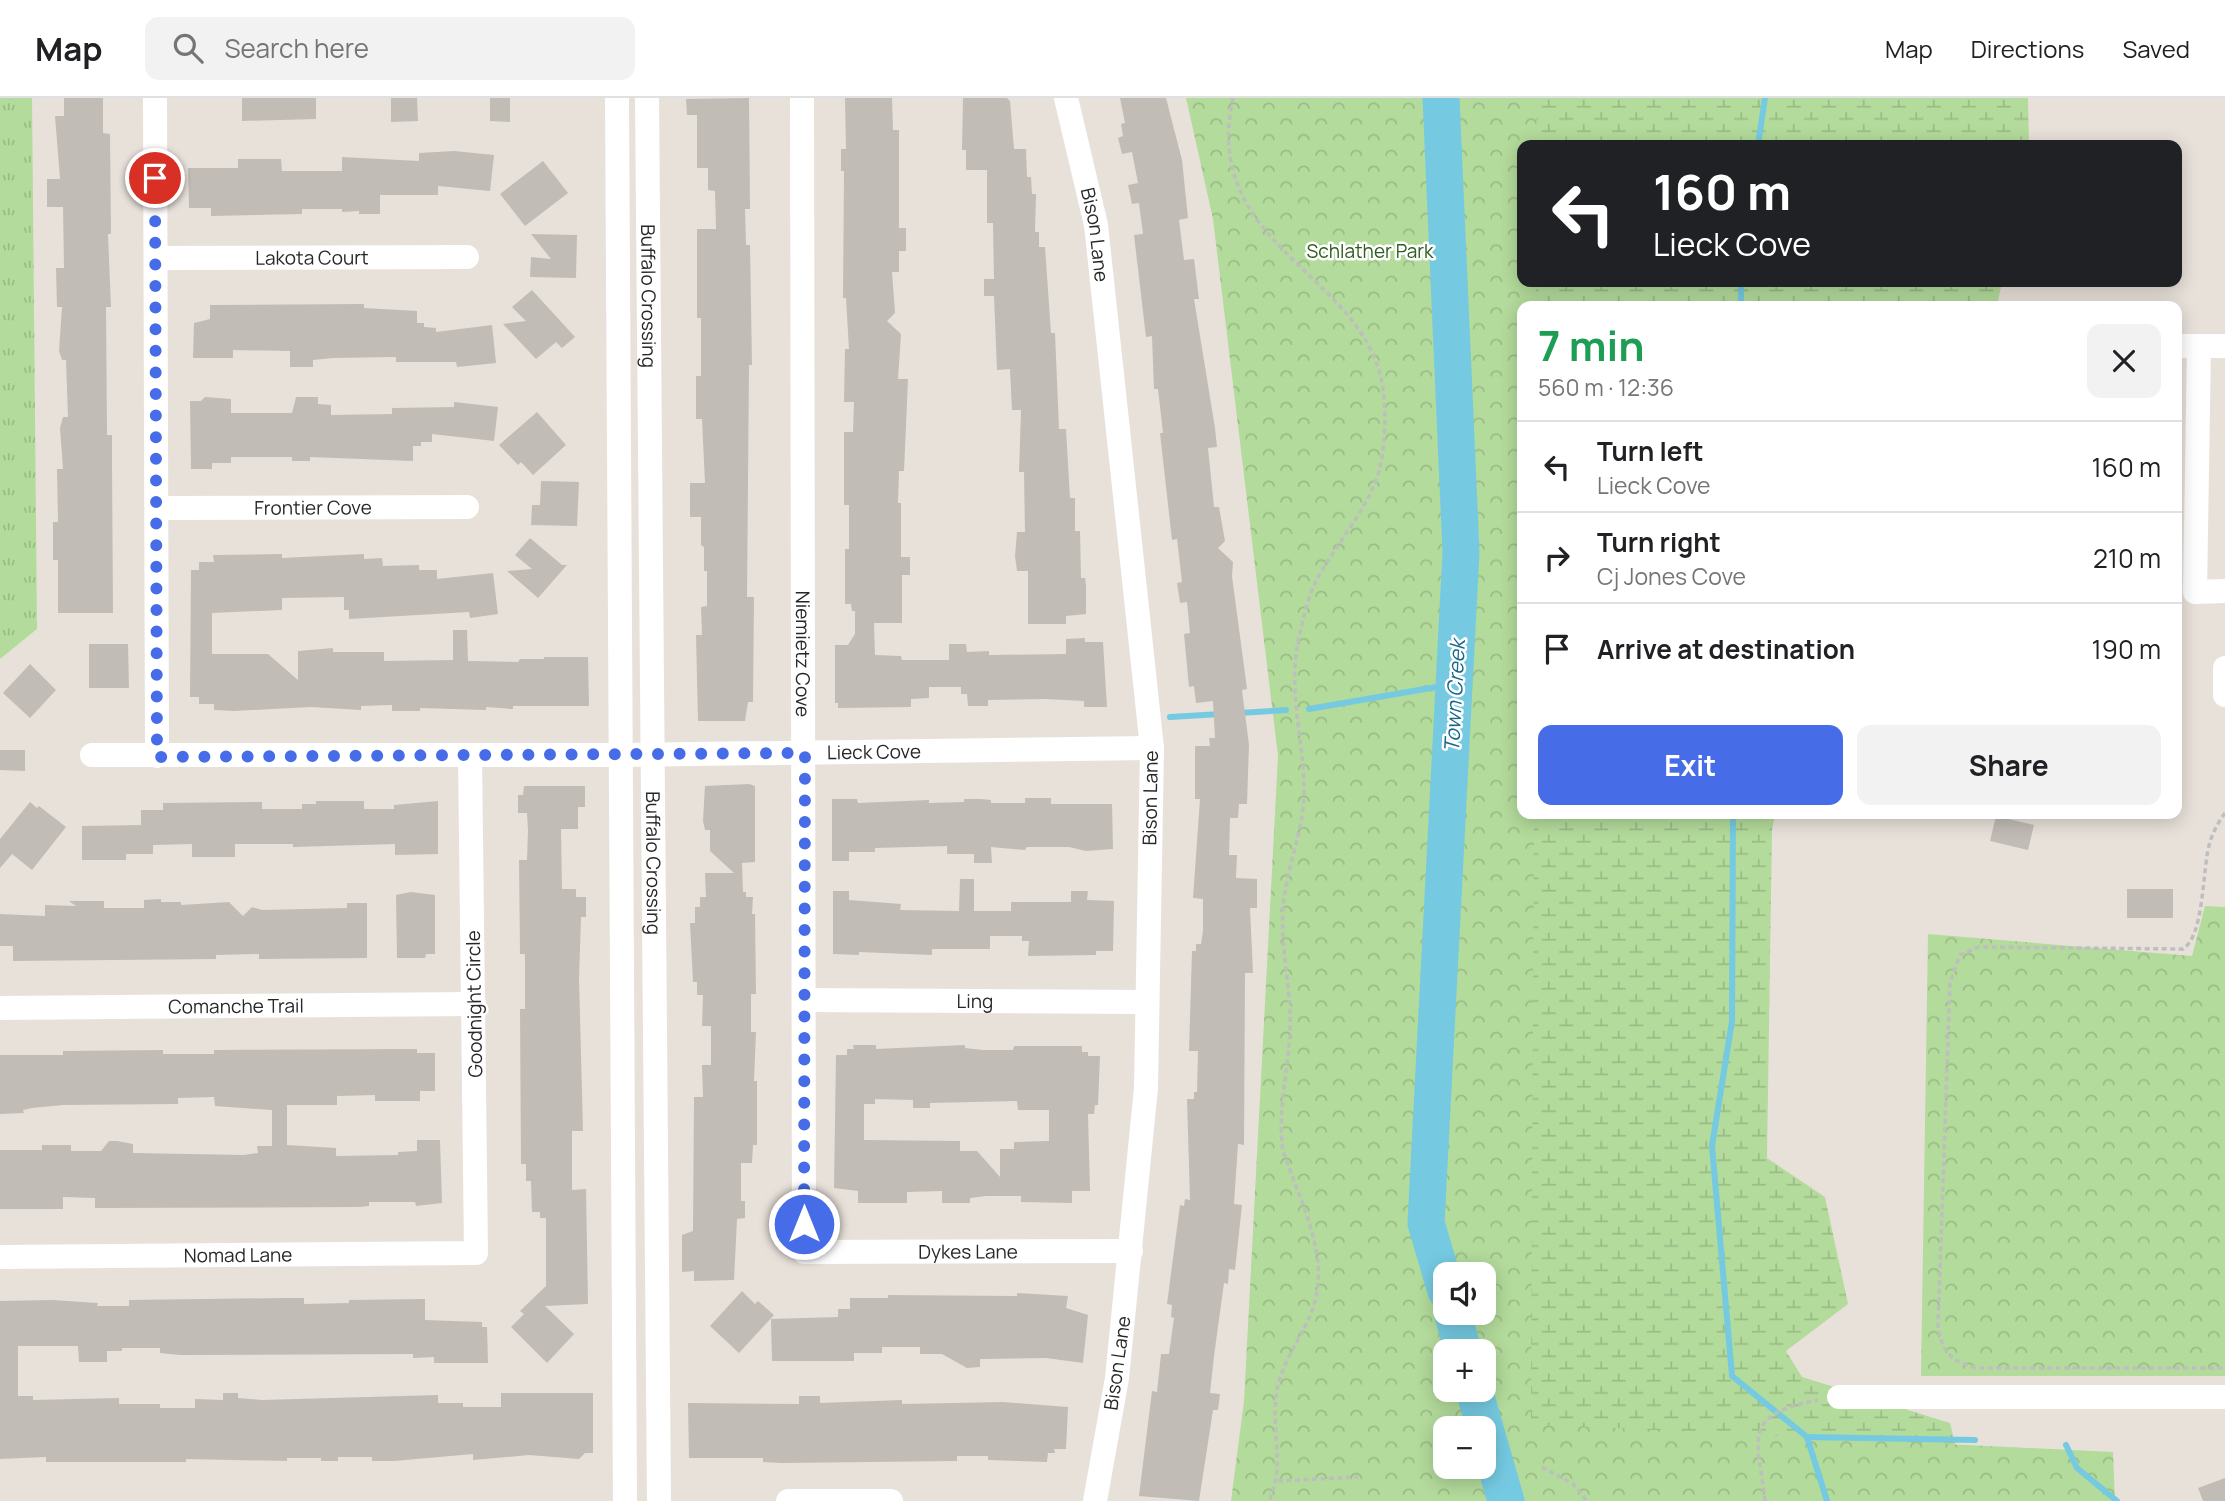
<!DOCTYPE html>
<html lang="en">
<head>
<meta charset="utf-8">
<style>
  body { margin:0; font-family:Manrope,sans-serif; background:#f2f2f2; color:#202124; height:100vh; display:flex; flex-direction:column; font-size:26px; white-space:nowrap }
  * { box-sizing:border-box; margin:0 }
  p { font-size:23px; color:#757577 }
  .icon { flex:none; width:38px; height:38px; fill:none; stroke:currentColor; stroke-width:2; stroke-linecap:round; stroke-linejoin:round }
  .map { position:relative; flex:1; overflow:hidden }
  .side { position:absolute; left:1517px; top:203px; width:665px; height:518px; display:flex; flex-direction:column; background:#fff; border-radius:14px; box-shadow:0 4px 18px #0003 }
  .side>* { flex:none }
  .top-card { position:absolute; left:1517px; top:42px; width:665px; height:147px; border-radius:14px; box-shadow:0 4px 18px #0003; background:#202124; color:#fff; overflow:hidden }
  .tools { position:absolute; left:1433px; top:1164px; display:grid; gap:14px }
  .tools a { display:grid; place-items:center; width:63px; height:63px; border-radius:14px; background:#fff; box-shadow:0 4px 18px #0003; font-size:35px }
  .pin { position:absolute; display:grid; place-items:center; width:60px; height:60px; color:#fff; margin:-30px; border:4px solid #fff; border-radius:50%; box-shadow:0 2px 7px #0007 }
  .me { position:absolute; width:77px; margin:-38px; rotate:0deg; stroke-linejoin:round; filter:drop-shadow(0 0 5px #0008) }
  .turn { display:flex; align-items:center; gap:24px; height:147px; padding:0 21px; font-size:32px }
  .turn .icon { width:91px; height:91px; stroke-width:2.5 }
  .turn b { display:block; font-size:49px; line-height:60px }
  .round { display:grid; place-items:center; flex:none; width:74px; height:74px; border-radius:14px; background:#f2f2f2 }
  .headline { display:flex; align-items:center; justify-content:space-between; height:119px; padding:0 21px }
  h1 { font-size:42px; font-weight:700; line-height:52px; color:#1e9e55 }
  .action { display:flex; gap:14px; margin-top:auto; padding:14px 21px }
  .action a { flex:1; height:80px; border-radius:14px; background:#476ce8; color:#fff; font-size:28px; font-weight:700; line-height:80px; text-align:center }
  .action a+a { background:#f2f2f2; color:#202124 }
  ul { padding:0; list-style:none }
  li { display:flex; align-items:center; gap:21px; height:91px; padding:0 21px; border-top:2px solid #e0e0e0 }
  li div { flex:1 }
  li b { display:block; font-size:26px }
  li em { font-style:normal }
  header { display:flex; align-items:center; gap:42px; box-sizing:border-box; height:98px; padding:0 35px; background:#fff; border-bottom:2px solid #e0e0e0 }
  header strong { font-size:33px }
  nav { display:flex; gap:38px; margin-inline-start:auto; font-size:24px }
  .search { width:490px; height:63px; background:#f2f2f2; display:flex; align-items:center; gap:18px; box-sizing:border-box; padding:0 24px; border-radius:14px; color:#757577; font-size:26px }
  .map>svg:first-child { display:block }
  .grass { fill:url(#grass-tufts) }
  .wetland { fill:url(#wetland-marsh); fill-rule:evenodd }
  .park { fill:url(#park-crowns); fill-rule:evenodd }
  .lines { fill:none; stroke-linecap:round; stroke-linejoin:round }
  .stream { stroke:#75cae2; stroke-width:6 }
  .river { stroke:#75cae2; stroke-width:37 }
  .building { fill:#c1bcb5; fill-rule:evenodd }
  .path { stroke:#bebebe; stroke-width:3.5; stroke-dasharray:5 3.5; stroke-linecap:butt }
  .minor { stroke:#fff; stroke-width:24 }
  .route { stroke:#476ce8; stroke-width:12; stroke-dasharray:0 21.6 }
  .labels { text-anchor:middle; dominant-baseline:central; stroke-width:5; stroke-linejoin:round; paint-order:stroke }
  .street-label { font-size:19px; fill:#272727; stroke:#fff }
  .park-label { font-size:19px; fill:#2f5c1f; stroke:#fff }
  .water-label { font-size:21px; font-style:italic; fill:#196889; stroke:#fff }
</style>
</head>
<body>
<header>
<strong>Map</strong>
<div class="search"><svg class="icon" aria-label="search" viewBox="0 0 24 24"><circle cx="10" cy="10" r="6"/><path d="M15 15l6 6"/></svg>Search here</div>
<nav><a>Map</a><a>Directions</a><a>Saved</a></nav>
</header>
<div class="map">
<svg width="2225" height="1403" viewBox="0 0 2225 1403">
  <defs>
    <pattern id="grass-tufts" width="24" height="20" patternUnits="userSpaceOnUse" patternTransform="scale(1.75)"><rect width="24" height="20" fill="#b3db9b"/><path d="M3 7l-1-3M5 7V3M7 7l1-3M15 17l-1-3M17 17v-4M19 17l1-3" fill="none" stroke="#9abc86"/></pattern>
    <pattern id="wetland-marsh" width="20" height="14" patternUnits="userSpaceOnUse" patternTransform="scale(1.75)"><rect width="20" height="14" fill="#b3db9b"/><path d="M1 5h8M5 5V1M11 12h8M15 12V8" fill="none" stroke="#9abc86"/></pattern>
    <pattern id="park-crowns" width="20" height="18" patternUnits="userSpaceOnUse" patternTransform="scale(1.75)"><rect width="20" height="18" fill="#b3db9b"/><path d="M2 6a3 3 0 1 1 6 0M12 15a3 3 0 1 1 6 0" fill="none" stroke="#9abc86"/></pattern>
  </defs>
  <rect width="100%" height="100%" fill="#e8e1da"/>
  <path class="grass" d="M0 0H32L37 531 0 561Z"/>
  <path class="wetland" d="M1339 0H2028L2029 47H1522V184H2002L1997 208H1522V716H1775L1772 732 1767 1060 1825 1099 1848 1206 1786 1253 1802 1279 1950 1325 1962 1373 1374 1403ZM1446 1176H1484V1214H1446ZM1446 1253H1484V1292H1446ZM1446 1330H1484V1368H1446Z"/>
  <g class="park">
    <path d="M1186 0H1537L1536 47H1522V184H1536V208H1522V716H1534L1531 1326 2113 1354 2115 1403H1231L1244 1303 1278 658 1213 121ZM1446 1176H1484V1214H1446ZM1446 1253H1484V1292H1446ZM1446 1330H1484V1368H1446Z"/>
    <path d="M2205 808 2225 809V1278H1921L1928 836 2192 858Z"/>
  </g>
  <g class="lines">
    <g class="stream">
      <path d="M1758 47 1765 0"/>
      <path d="M1741 208V184"/>
      <path d="M1309 611 1454 586"/>
      <path d="M1239 615 1286 612"/>
      <path d="M1170 619 1221 616"/>
      <path d="M1733 716 1732 923 1712 1048 1732 1278 1807 1339 1827 1403"/>
      <path d="M1807 1339 1975 1342"/>
      <path d="M2066 1347 2077 1370 2117 1403"/>
    </g>
    <g class="river">
      <path d="M1441 0 1461 454 1426 1125 1446 1193"/>
      <path d="M1452 1214 1463 1253"/>
      <path d="M1474 1292 1506 1403"/>
    </g>
  </g>
  <g class="building">
    <path d="M64 0H103V35L110 36 111 136H108L111 209H106L107 337H112V363L113 515H58V462H53V424H58L57 371H63L60 330 63 319H68L66 262H62L59 253 62 209H57L56 170H64L63 109H47V81H60L55 18H64Z"/>
    <path d="M242 0H316V21L242 23Z"/>
    <path d="M391 0H417L418 23 391 24Z"/>
    <path d="M490 0H510V24L490 23Z"/>
    <path d="M749 0 750 111H745L746 147H750L752 267H749L747 499H754L753 604H748L745 623H698L696 537H702L701 509 707 508V473H704V449L701 447V419H690V385H705L702 321H696V278H701V220H697V131H716L715 93 708 92V70H697V17H687L686 1Z"/>
    <path d="M845 0H892L893 32H899V130H906V153H899V174H892L895 215 887 223 901 236 898 281H908L904 373H899L898 405H901V459H910V477H902V525H874L875 557 901 558 902 562H949V546H966L967 554 989 553V557L1066 556V541L1085 540V544H1103L1107 609H1084V603L1045 601 988 602V608H968L967 596H961V589H929V600L911 601V609L838 610V605H835V547H848L855 536V513H852L851 506H845V451H849V407H844V334H853L854 304H844L845 251H849L846 200H843L844 73H841V51H846Z"/>
    <path d="M963 0H1007L1010 3 1014 51H1026L1027 79H1031L1032 96H1036L1035 134H1039V149H1045L1051 235H1055L1059 331H1066L1070 400H1075V433H1080L1081 480H1085L1086 488V516L1066 518V526H1028V473H1017L1015 458 1017 434H1025L1024 374H1019L1021 312H1012L1010 271 997 272 994 198H984V181H994L993 125H987V72H966V52H962Z"/>
    <path d="M1120 0H1166L1182 62 1188 120 1179 122 1184 162 1194 161 1199 201H1194L1215 330 1217 349 1208 350 1214 409H1219L1225 443 1218 450 1233 464 1232 478 1247 591 1242 592 1249 647 1247 706H1239L1238 720H1230L1229 757H1237L1236 780 1257 781V810H1250L1253 875H1245L1244 1047 1238 1046 1234 1106 1242 1107 1235 1172 1229 1171 1228 1186 1224 1185 1214 1258 1210 1295 1220 1296 1218 1312H1213L1199 1403 1139 1398 1152 1293 1157 1294 1161 1256H1169L1174 1220 1171 1219 1172 1207 1167 1206 1180 1107 1184 1108 1185 1101 1190 1102 1187 1001H1194V994H1197L1198 953H1189L1192 853H1196V846H1201L1203 833V801L1193 800 1200 701H1195V648H1210L1209 640H1215L1213 603 1196 605 1194 588 1189 589 1184 536 1190 535 1187 504 1180 505 1177 485 1182 484 1177 441 1172 442 1160 335H1163L1158 291H1154L1152 238 1146 239 1134 137 1143 136 1139 105 1132 106 1128 87 1138 85 1132 54 1122 56 1118 40 1123 38 1121 26 1125 25Z"/>
    <path d="M454 53 494 57 490 93 438 88V97H380V116H359V113L342 114V111H302V116L211 118V110H189L188 70H238V61H281L282 73H342V59L419 63V55Z"/>
    <path d="M543 63 568 95 525 128 500 96Z"/>
    <path d="M531 136 577 137 576 180 530 179 531 159 551 161Z"/>
    <path d="M532 192 575 239 562 250 556 244 536 261 503 226 526 223 512 209Z"/>
    <path d="M364 206V210L417 213V225H424V229L436 230V234L492 227 496 265 457 269 456 264H396V259L333 260 313 262V269H290V253L233 252V260H193L194 225 210 221V207Z"/>
    <path d="M205 299 231 301V315H292L296 299H318V306L331 307V317L392 316V310L454 309V304L498 309 494 343 432 336V344H421V348H413V363L310 359V363H292V359H231V365H212V371H191L190 303H201Z"/>
    <path d="M537 314 566 347 533 377 521 364 518 367 499 347Z"/>
    <path d="M541 383 579 384 577 428 531 427 532 407H540Z"/>
    <path d="M530 440 562 467H567L538 500 507 473 532 471 515 457Z"/>
    <path d="M282 456V460L364 456V461L382 460 383 468 419 467V472H437V481L493 475 498 516 470 520 469 514 349 521V512H344V499L282 500V512L212 515V556H268L298 582V553L333 550V554H384V563L453 562V532H467L468 563 518 564 520 561H544V559H588L589 608H513V611L486 609V612L420 610V613H392V607L361 608V612L311 609 234 613 214 612V606H199V599H190L191 472H199V464H214L213 457Z"/>
    <path d="M89 546H128L129 590H89Z"/>
    <path d="M30 566 56 592 30 620 3 595Z"/>
    <path d="M0 652H25V673L0 672Z"/>
    <path d="M749 686 755 688V764L742 765 743 794H746V799H753L752 816H755L756 896H751V934H756L754 983H757V1047H753L752 1065H741V1103H745V1120L737 1121 734 1182 694 1183V1173L682 1174V1137L693 1133 694 999H703L702 967H711V928H702L703 897H697V884H693L690 825H695V809H700V799H706L705 775H734L710 753V732H705L703 723 705 688Z"/>
    <path d="M524 688H585V709H578V731H561L562 791H576V799H586V819H581L579 881 583 1033H572V1092L586 1091 588 1206 545 1208 574 1236 547 1265 511 1229 524 1216 520 1213 546 1188V1120H540V1114H532L531 1083H526V1066H521L520 911H525V856H520L519 762H527L528 732 527 715H518V697H523Z"/>
    <path d="M1025 700H1051V706H1112L1113 751 1086 753 1069 749H1027L1025 752 991 749 992 765H974V756H947V748L875 750V754H849V763H832V701H857L858 705 929 702V705L964 704V701H981L991 702V705H1025Z"/>
    <path d="M316 703H364V711H394V707L438 703V756L395 757V746L293 749V746H235V759H192V746L153 747V756H126V762H82V728L141 727V712H163V705L262 704V711H302V706H316Z"/>
    <path d="M30 704 37 710 39 708 66 729 32 772 12 756 0 770V741Z"/>
    <path d="M1996 718 2034 727 2028 752 1990 743Z"/>
    <path d="M960 781H974V813H1011V804H1071V793H1088L1087 802 1114 803 1113 853H1096V857L1028 858 1029 843H1022V838H990V851H932V857L859 854V857L833 856V793H849V802L901 806 900 812 959 813Z"/>
    <rect x="2127" y="791" width="46" height="29"/>
    <path d="M411 794 435 797V856H426L425 860H397L396 797Z"/>
    <path d="M161 801V804H181V807L229 804 243 818 252 809 262 812 347 810V805H367V860L259 861V856L216 857V861L13 863V848H0V816L45 818V807L76 808 69 803H104V810H144V802Z"/>
    <path d="M853 947H876V951L965 947V950L983 952H1013L1014 948H1082V954H1088V958H1100L1098 1007H1095L1094 1016H1088L1090 1093H1072V1105L1021 1104V1098H986L970 1100V1105H942V1093L907 1094V1105H858V1093L834 1090 836 957H847V951H854ZM875 1001 913 1002V1010H930V1005L1017 1003 1018 1012H1049V1043L1014 1044V1051H1000V1079L977 1053H960V1043L864 1042V1006H875Z"/>
    <path d="M417 951V955H435V993H420V1003H375V997L337 998V1007H287V1047L336 1050V1058L398 1057V1054L417 1053V1042H440L442 1105 416 1108 415 1104H369V1108L359 1109 95 1110V1100L63 1099V1111H0V1052H42V1047H71V1053H101L109 1043H117L133 1046V1055L244 1057 258 1055 257 1048H272V1012L215 1008 214 999 178 1000V1006L63 1007 32 1010 23 1012 24 1015 0 1016V957H63V953L163 952V956H214V952Z"/>
    <path d="M742 1193 755 1206 758 1203 774 1217 739 1255 710 1228Z"/>
    <path d="M1017 1195 1068 1198 1066 1210 1088 1217 1083 1265 1046 1260 980 1261V1269L967 1270 942 1256H920V1249H882V1255H854V1263H772L771 1221 838 1219V1211H850V1200H888V1197L1017 1198Z"/>
    <path d="M283 1200H304V1206L349 1205V1202L425 1201V1222L482 1224V1229H487L488 1265H434V1259L413 1260V1256L180 1257 160 1255V1250H122V1253H107V1264H79L78 1248H18V1298H33V1302L119 1300V1306H160V1310H195V1301L223 1302V1295H238V1300L262 1302 438 1297V1305H463V1309H501V1295H593V1355H585L579 1361 529 1357 473 1362V1356L394 1363H372V1359H338V1363H321V1360H287V1363L186 1361V1364H46V1359L0 1361V1203L52 1202 98 1205 97 1208H129V1202Z"/>
    <path d="M799 1298H820V1305L902 1302V1306L1003 1304 1068 1309 1066 1351H1054L1055 1355H1048L1047 1364 988 1362V1358H957V1363L781 1365 763 1364V1360H689L688 1305 799 1306Z"/>
    <path d="M2225 1380V1403H2203L2198 1390Z"/>
  </g>
  <g class="lines">
    <g class="path">
      <path d="M1233 0C1199 154 1373 174 1384 299 1386 322 1385 350 1379 373 1368 411 1336 446 1317 481 1308 499 1303 520 1299 540 1287 591 1304 642 1304 693 1304 733 1286 770 1283 810 1280 851 1292 893 1290 934 1288 974 1277 1013 1283 1053 1300 1104 1332 1159 1312 1213 1302 1239 1282 1264 1277 1292 1270 1330 1286 1366 1269 1403"/>
      <path d="M2225 715C2219 723 2213 734 2210 744 2202 769 2205 837 2183 851L1978 849 1960 857 1950 884 1938 1228C1942 1254 1951 1264 1977 1270H2225"/>
      <path d="M1542 1369 1573 1386 1587 1403"/>
      <path d="M1278 1383 1358 1379"/>
      <path d="M1765 1403C1758 1340 1740 1317 1818 1302"/>
    </g>
    <g class="minor">
      <path d="M155 0 157 658"/>
      <path d="M617 0 625 1403"/>
      <path id="s1" d="M647 0 659 1403"/>
      <path id="s2" d="M802 0 804 1154 1131 1153"/>
      <path id="s3" d="M1066 0 1096 127 1152 650 1146 990 1117 1280 1095 1403"/>
      <path id="s4" d="M156 160 467 159"/>
      <path d="M2177 248H2199"/>
      <path d="M2225 248H2199L2195 494 2225 493"/>
      <path id="s5" d="M157 410 467 409"/>
      <path d="M2225 570V597"/>
      <path id="s6" d="M92 657H621L1152 650"/>
      <path id="s7" d="M805 902 1145 904"/>
      <path id="s8" d="M0 910 474 906"/>
      <path id="s9" d="M0 1159 476 1155 470 657"/>
      <path d="M1839 1299H2225"/>
      <path d="M788 1403H891"/>
    </g>
  </g>
  <g class="lines">
    <path class="route" d="M155 80 157 659 805 655 804 1126"/>
  </g>
  <g class="labels">
    <g class="street-label">
      <text stroke="none"><textPath href="#s3" startOffset="140">Bison Lane</textPath></text>
      <text stroke="none"><textPath href="#s4" startOffset="156">Lakota Court</textPath></text>
      <text stroke="none"><textPath href="#s1" startOffset="198">Buffalo Crossing</textPath></text>
      <text stroke="none"><textPath href="#s5" startOffset="156">Frontier Cove</textPath></text>
      <text stroke="none"><textPath href="#s2" startOffset="556">Niemietz Cove</textPath></text>
      <text stroke="none"><textPath href="#s6" startOffset="782">Lieck Cove</textPath></text>
      <text transform="translate(1150 700) rotate(-89)">Bison Lane</text>
      <text stroke="none"><textPath href="#s1" startOffset="765">Buffalo Crossing</textPath></text>
      <text stroke="none"><textPath href="#s7" startOffset="170">Ling</textPath></text>
      <text transform="translate(474 906) rotate(-91)">Goodnight Circle</text>
      <text stroke="none"><textPath href="#s8" startOffset="236">Comanche Trail</textPath></text>
      <text stroke="none"><textPath href="#s2" startOffset="1318">Dykes Lane</textPath></text>
      <text stroke="none"><textPath href="#s9" startOffset="238">Nomad Lane</textPath></text>
      <text transform="translate(1117 1265) rotate(-82)">Bison Lane</text>
    </g>
    <g class="park-label">
      <text x="1370" y="153">Schlather Park</text>
    </g>
    <g class="water-label">
      <text transform="translate(1454 598) rotate(-87)">Town Creek</text>
    </g>
  </g>
</svg>
<div class="tools">
<a><svg class="icon" aria-label="sound" viewBox="0 0 24 24"><path d="M4 9h4l5-4v14l-5-4H4zM17 9q2 3 0 6"/></svg></a>
<a>+</a>
<a>−</a>
</div>
<div class="pin" style="left:155px;top:80px;background:#d93025"><svg class="icon" aria-label="arrive" viewBox="0 0 24 24"><path d="M6 21V4h12l-3 4 3 4H6"/></svg></div>
<svg class="me" style="left:804px;top:1126px" viewBox="-20 -20 40 40"><circle r="17" fill="#476ce8" stroke="#fff" stroke-width="3"/><path d="M0-11L8 9 0 5-8 9z" fill="#fff"/></svg>
<div class="top-card">
<div class="turn"><svg class="icon" aria-label="left" viewBox="0 0 24 24"><path d="M17 20v-9H6M10 6l-5 5 5 5"/></svg><div><b>160 m</b>Lieck Cove</div></div>
</div>
<section class="side">
<div class="headline"><div><h1>7 min</h1><p>560 m · 12:36</p></div><a class="round"><svg class="icon" aria-label="close" viewBox="0 0 24 24"><path d="M6 6l12 12M18 6L6 18"/></svg></a></div>
<ul>
<li><svg class="icon" aria-label="left" viewBox="0 0 24 24"><path d="M17 20v-9H6M10 6l-5 5 5 5"/></svg><div><b>Turn left</b><p>Lieck Cove</p></div><em>160 m</em></li>
<li><svg class="icon" aria-label="right" viewBox="0 0 24 24"><path d="M7 20v-9h11M14 6l5 5-5 5"/></svg><div><b>Turn right</b><p>Cj Jones Cove</p></div><em>210 m</em></li>
<li><svg class="icon" aria-label="arrive" viewBox="0 0 24 24"><path d="M6 21V4h12l-3 4 3 4H6"/></svg><div><b>Arrive at destination</b></div><em>190 m</em></li>
</ul>
<div class="action"><a>Exit</a><a>Share</a></div>
</section>
</div>
</body>
</html>
